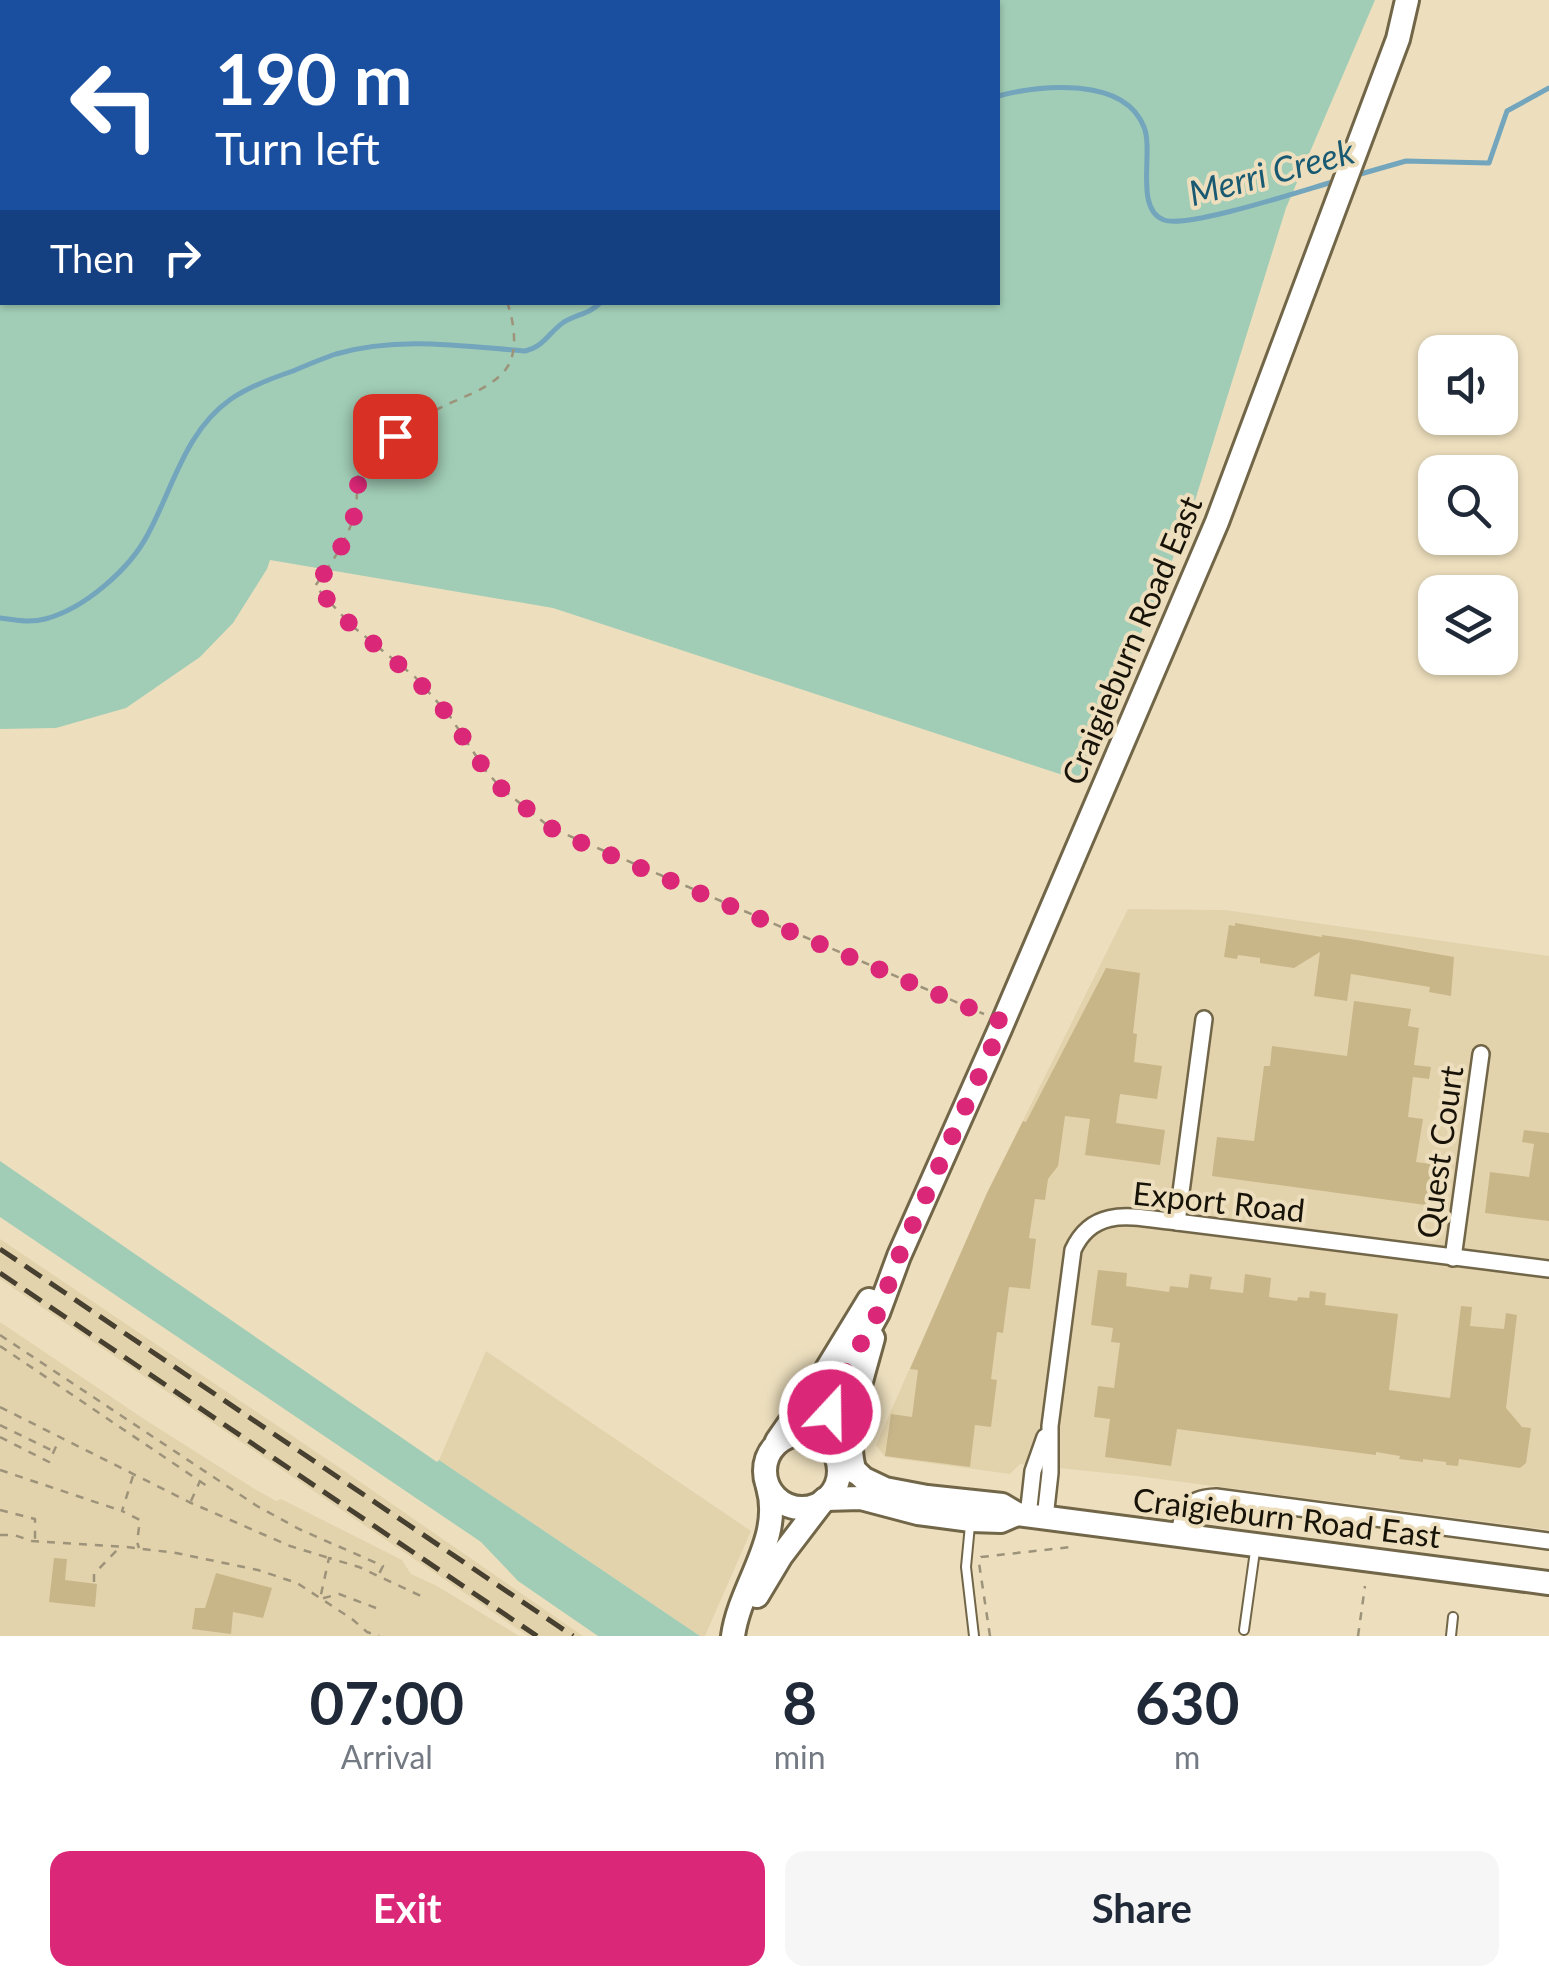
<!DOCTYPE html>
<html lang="en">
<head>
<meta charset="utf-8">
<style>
  body { margin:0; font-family:Lato,sans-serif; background:#f6f6f7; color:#1f2937; height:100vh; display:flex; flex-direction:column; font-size:38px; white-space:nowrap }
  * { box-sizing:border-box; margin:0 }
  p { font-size:32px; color:#747a83 }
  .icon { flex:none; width:55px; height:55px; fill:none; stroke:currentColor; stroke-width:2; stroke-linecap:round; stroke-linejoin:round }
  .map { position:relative; height:1636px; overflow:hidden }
  .details { display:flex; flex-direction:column; background:#fff; flex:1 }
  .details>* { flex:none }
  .top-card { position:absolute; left:0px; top:0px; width:1000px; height:305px; box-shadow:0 2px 8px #0004; background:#1a4fa0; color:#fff; overflow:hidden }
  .fabs { position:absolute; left:1418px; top:335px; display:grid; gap:20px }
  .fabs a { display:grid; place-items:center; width:100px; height:100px; border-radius:20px; background:#fff; box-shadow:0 2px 8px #0004; font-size:50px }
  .pin { position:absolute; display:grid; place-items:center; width:85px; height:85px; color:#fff; margin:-42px; border-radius:20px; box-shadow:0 5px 15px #0006 }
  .me { position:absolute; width:110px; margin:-55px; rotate:21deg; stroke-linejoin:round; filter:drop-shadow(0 0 8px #0008) }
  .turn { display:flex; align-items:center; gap:35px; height:210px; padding:0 50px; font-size:45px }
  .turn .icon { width:130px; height:130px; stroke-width:2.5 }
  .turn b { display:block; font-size:70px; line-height:85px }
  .then { display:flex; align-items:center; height:95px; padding:0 50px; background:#0003; gap:20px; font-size:38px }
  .eta { display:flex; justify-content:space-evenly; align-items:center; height:170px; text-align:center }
  .eta b { font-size:60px; font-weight:700; line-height:70px }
  .action { display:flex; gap:20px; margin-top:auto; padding:20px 50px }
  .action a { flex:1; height:115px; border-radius:20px; background:#db2777; color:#fff; font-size:40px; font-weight:700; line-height:115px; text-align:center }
  .action a+a { background:#f6f6f7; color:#1f2937 }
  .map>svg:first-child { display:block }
  .built { fill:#e3d3ac }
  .green { fill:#a1cdb6 }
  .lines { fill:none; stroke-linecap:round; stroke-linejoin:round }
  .stream { stroke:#73a5bc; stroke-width:5 }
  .building { fill:#c8b689 }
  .service-casing { stroke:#726649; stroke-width:12 }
  .minor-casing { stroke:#726649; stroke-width:20 }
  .secondary-casing { stroke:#726649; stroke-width:28 }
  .motorway-casing { stroke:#726649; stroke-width:35 }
  .path { stroke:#9d937a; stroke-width:2.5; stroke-dasharray:8 8; stroke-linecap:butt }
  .service { stroke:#fff; stroke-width:8 }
  .minor { stroke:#fff; stroke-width:15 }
  .secondary { stroke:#fff; stroke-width:22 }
  .motorway { stroke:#fff; stroke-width:30 }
  .rail { stroke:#474030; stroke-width:5; stroke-dasharray:20 10; stroke-linecap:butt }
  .route { stroke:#db2777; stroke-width:18; stroke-dasharray:0 32.4 }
  .labels { text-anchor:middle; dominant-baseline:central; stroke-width:8; stroke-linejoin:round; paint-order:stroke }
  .street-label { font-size:32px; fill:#181308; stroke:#eddfbe }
  .water-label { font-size:35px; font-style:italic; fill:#195a72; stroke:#eddfbe }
</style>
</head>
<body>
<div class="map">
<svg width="1549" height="1636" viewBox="0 0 1549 1636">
  <rect width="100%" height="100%" fill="#eddfbe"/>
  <g class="built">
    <path d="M1128 909 1225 910 1549 956V1530L1136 1476 1020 1464 1010 1474 885 1457 876 1445 987 1193Z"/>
    <path d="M0 1239 343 1470 583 1636H528L0 1279Z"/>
    <path d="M0 1322 147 1421 253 1488 276 1501 281 1499 402 1560 411 1574 437 1586 519 1636H0Z"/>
    <path d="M486 1351 751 1531 705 1636H700L439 1460Z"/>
  </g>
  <g class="green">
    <path d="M858 0H1375L1286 208 1188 523 1078 780 553 608 270 560 267 569 233 623 200 657 126 708 56 728 0 729V197L2 196V302H998V2H853Z"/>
    <path d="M0 1161 437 1462 439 1460 700 1636H598L518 1581 481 1542 0 1217Z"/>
  </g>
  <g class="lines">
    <g class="stream">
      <path d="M857 0 859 2"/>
      <path d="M714 2 715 0"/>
      <path d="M998 96C1040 85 1124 76 1144 127 1154 152 1134 209 1164 220 1187 229 1307 189 1336 181"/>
      <path d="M1357 175 1406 161 1489 163 1507 111 1549 88"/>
      <path d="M0 618C15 620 30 623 45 619 84 609 130 569 148 534 173 488 185 431 231 399 249 387 272 378 293 371 307 365 321 359 336 354 397 336 462 346 525 351 544 347 549 332 564 322 577 314 590 314 601 302"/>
    </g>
  </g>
  <g class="building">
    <path d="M1235 923 1322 937V935L1357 940 1454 957 1451 996 1429 992 1430 987 1351 974 1347 1001 1314 996 1320 952 1294 968 1260 963V958L1238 955 1237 959 1224 957 1229 925 1235 926Z"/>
    <path d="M1106 968 1140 973 1133 1033 1137 1034 1134 1062 1162 1066 1157 1099 1120 1094 1116 1123 1165 1130 1160 1165 1085 1155 1090 1119 1065 1116 1058 1166 1048 1179 1045 1200 1035 1199 1029 1238 1036 1239 1030 1289 1009 1287 1003 1333 997 1332 991 1379 997 1380 991 1427 975 1425 970 1467 885 1456 891 1414 912 1417 918 1370 910 1369 987 1193 1023 1121 1026 1122Z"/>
    <path d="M1354 1001 1411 1009 1408 1026 1419 1028 1414 1065 1431 1067 1429 1079 1413 1077 1408 1117 1423 1119 1416 1162 1438 1165 1433 1206 1212 1176 1217 1137 1254 1141 1264 1066H1270L1272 1046 1347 1056Z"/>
    <path d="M1524 1130 1549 1133V1221L1485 1213 1490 1172 1529 1177 1534 1144 1522 1142Z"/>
    <path d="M1098 1270 1127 1273 1126 1286 1169 1292 1170 1286 1188 1288 1190 1274 1212 1277 1210 1289 1243 1293 1245 1274 1271 1278 1269 1297 1297 1301 1298 1297 1309 1298 1310 1291 1326 1293 1325 1305 1398 1314 1389 1390 1450 1398 1461 1306 1472 1307 1470 1326 1504 1329 1506 1313 1517 1315 1506 1408 1522 1427 1531 1428 1526 1463 1520 1468 1459 1459 1458 1466 1446 1465V1462L1423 1459V1462L1399 1459 1400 1456 1376 1452V1455L1177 1429 1171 1466 1105 1457 1110 1419 1094 1417 1098 1386 1114 1388 1120 1343 1111 1342 1113 1328 1091 1325Z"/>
    <path d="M54 1558 67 1559 65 1580 97 1584 95 1607 49 1602Z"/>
    <path d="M216 1573 272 1588 263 1618 233 1612 231 1634 192 1629 195 1608H205Z"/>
  </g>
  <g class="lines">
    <defs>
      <g id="service">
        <path d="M970 1525 966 1567 974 1636"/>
        <path d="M1244 1630 1255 1551"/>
        <path d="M1451 1636 1453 1617"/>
      </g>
      <g id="minor">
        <path d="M1177 1222 1204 1019"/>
        <path d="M1453 1258 1481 1054"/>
        <path d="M1028 1516 1033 1471 1045 1437"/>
        <path d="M1045 1518 1050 1473V1426L1073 1250C1094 1204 1136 1218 1177 1222L1549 1269"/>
        <path d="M1178 1536C1184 1510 1186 1498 1216 1497L1549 1541"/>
      </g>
      <g id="secondary">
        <circle cx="802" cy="1471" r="37"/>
        <path d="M777 1441 825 1372 869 1300"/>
        <path d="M831 1448V1412L836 1389 878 1313 899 1256 1000 1029 1217 522 1398 39 1407 0"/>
        <path d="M834 1451 864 1479 885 1489 927 1497 1002 1505 1017 1514 1549 1583"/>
        <path d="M855 1472C842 1434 863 1376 873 1338"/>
        <path d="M825 1499 861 1498 918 1513 971 1520 1001 1521 1017 1514"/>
        <path d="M757 1596 781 1556 823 1501"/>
        <path d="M733 1636C740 1585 783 1539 768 1487"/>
      </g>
      <g id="motorway">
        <path d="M190 2 199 0"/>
        <path d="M358 2 366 0"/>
        <path d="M0 50 2 49"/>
        <path d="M0 99H2"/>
      </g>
    </defs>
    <use href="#service" class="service-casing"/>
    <use href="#minor" class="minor-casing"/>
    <use href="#secondary" class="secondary-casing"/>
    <use href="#motorway" class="motorway-casing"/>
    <g class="path">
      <path d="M622 2 625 0"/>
      <path d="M0 182H2"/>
      <path d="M507 302C514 321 519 352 506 369 491 389 461 397 440 408 419 418 379 442 364 460 354 473 359 496 355 512 348 539 332 563 315 586L351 625 415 677 449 715 486 771 501 788 551 828 984 1014"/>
      <path d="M0 303 9 302"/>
      <path d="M0 1335 257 1506 299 1529 383 1566 378 1576"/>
      <path d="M0 1346 207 1486"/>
      <path d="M0 1407 189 1502 290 1546 329 1558"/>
      <path d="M0 1425 53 1451"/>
      <path d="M0 1437 49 1462 59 1440"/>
      <path d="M0 1470 122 1511"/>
      <path d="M133 1476 122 1511 140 1520 137 1542 139 1548"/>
      <path d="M191 1501 200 1481"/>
      <path d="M0 1510 35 1519V1540"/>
      <path d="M0 1535H14L32 1541 127 1547 176 1553 258 1570 297 1583 352 1619 367 1632 379 1636"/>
      <path d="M94 1582V1574L119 1548"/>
      <path d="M376 1608 339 1594 320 1599 329 1558 359 1567 423 1597"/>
      <path d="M990 1636 979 1563 981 1557 1071 1547"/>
      <path d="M1358 1636 1365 1586"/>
    </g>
    <use href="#service" class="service"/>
    <use href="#minor" class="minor"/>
    <use href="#secondary" class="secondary"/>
    <use href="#motorway" class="motorway"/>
    <g class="rail">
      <path d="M0 1249 573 1636"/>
      <path d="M0 1273 537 1636"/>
    </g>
  </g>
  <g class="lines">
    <path class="route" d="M395 436C385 443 371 451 364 461 355 473 360 494 356 508 350 537 333 562 315 586L351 625 415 678 448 715 486 771 501 788 551 828 582 843 1003 1022 899 1256 878 1313 836 1388 830 1412"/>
  </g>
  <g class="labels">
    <g class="street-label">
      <text transform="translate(1131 640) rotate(-67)">Craigieburn Road East</text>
      <text transform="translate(1439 1152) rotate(-82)">Quest Court</text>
      <text transform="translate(1219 1201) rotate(6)">Export Road</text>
      <text transform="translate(1287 1517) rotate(7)">Craigieburn Road East</text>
    </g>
    <g class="water-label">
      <text transform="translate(1271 171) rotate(-15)">Merri Creek</text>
    </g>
  </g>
</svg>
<div class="fabs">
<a><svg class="icon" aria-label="sound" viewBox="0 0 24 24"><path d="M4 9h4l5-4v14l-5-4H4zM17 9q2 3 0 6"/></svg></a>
<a><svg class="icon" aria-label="search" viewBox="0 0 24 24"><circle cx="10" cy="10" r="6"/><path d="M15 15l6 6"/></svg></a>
<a><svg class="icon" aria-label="layers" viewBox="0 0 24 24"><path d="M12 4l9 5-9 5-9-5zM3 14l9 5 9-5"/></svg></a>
</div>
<div class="pin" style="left:395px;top:436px;background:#d93025"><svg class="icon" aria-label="arrive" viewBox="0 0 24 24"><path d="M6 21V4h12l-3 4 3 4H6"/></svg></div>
<svg class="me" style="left:830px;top:1412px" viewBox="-20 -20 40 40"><circle r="17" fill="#db2777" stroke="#fff" stroke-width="3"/><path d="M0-11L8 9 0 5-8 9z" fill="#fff"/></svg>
<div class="top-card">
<div class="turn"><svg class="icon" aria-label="left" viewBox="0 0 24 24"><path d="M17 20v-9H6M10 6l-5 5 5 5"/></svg><div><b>190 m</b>Turn left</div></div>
<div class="then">Then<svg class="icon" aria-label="right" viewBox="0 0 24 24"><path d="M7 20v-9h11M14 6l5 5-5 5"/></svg></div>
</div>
</div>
<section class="details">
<div class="eta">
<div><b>07:00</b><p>Arrival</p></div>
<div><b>8</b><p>min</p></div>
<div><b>630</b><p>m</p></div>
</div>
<div class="action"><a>Exit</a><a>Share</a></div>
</section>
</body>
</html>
